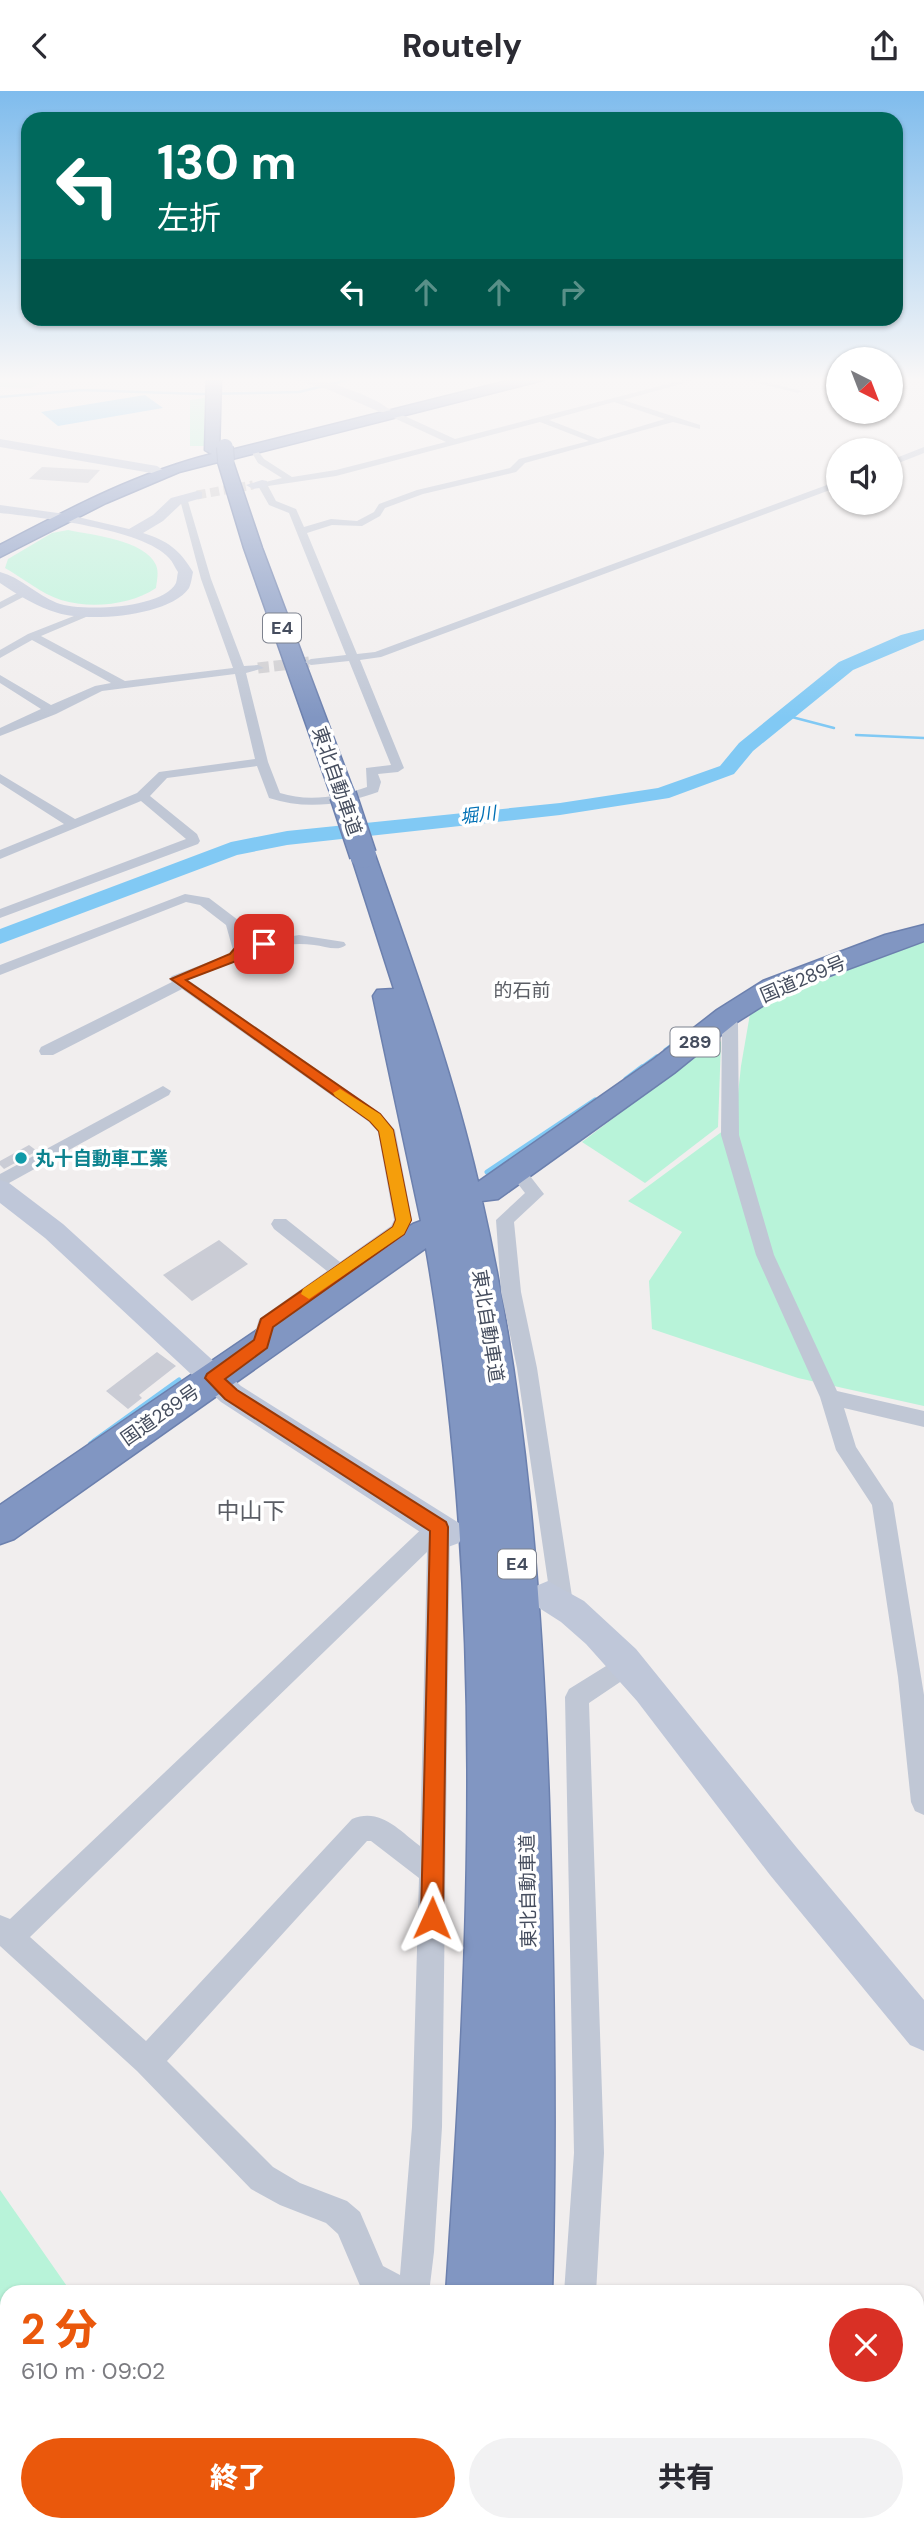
<!DOCTYPE html>
<html lang="ja">
<head>
<meta charset="utf-8">
<style>
  body { margin:0; font-family:"DM Sans","Noto Sans JP",sans-serif; background:#f2f2f3; color:#2b2b33; height:100vh; display:flex; flex-direction:column; font-size:26px; white-space:nowrap }
  * { box-sizing:border-box; margin:0 }
  p { font-size:23px; color:#7c7c81 }
  .icon { flex:none; width:38px; height:38px; fill:none; stroke:currentColor; stroke-width:2; stroke-linecap:round; stroke-linejoin:round }
  .map { position:relative; flex:1; overflow:hidden }
  .panel { position:absolute; left:0px; top:2194px; width:924px; height:247px; display:flex; flex-direction:column; background:#fff; border-radius:21px 21px 0 0; box-shadow:0 2px 5px #0004 }
  .panel>* { flex:none }
  .guide { position:absolute; left:21px; top:21px; width:882px; height:214px; border-radius:21px; box-shadow:0 2px 5px #0004; background:#00695c; color:#fff; overflow:hidden }
  .needle { width:46px; rotate:138deg }
  .controls { position:absolute; left:826px; top:256px; display:grid; gap:14px }
  .controls a { display:grid; place-items:center; width:77px; height:77px; border-radius:50%; background:#fff; box-shadow:0 2px 5px #0004; font-size:35px }
  .pin { position:absolute; display:grid; place-items:center; width:60px; height:60px; color:#fff; margin:-30px; border-radius:14px; box-shadow:0 4px 10px #0006 }
  .me { position:absolute; width:77px; margin:-38px; rotate:1deg; stroke-linejoin:round; filter:drop-shadow(0 0 5px #0008) }
  .turn { display:flex; align-items:center; gap:24px; height:147px; padding:0 21px; font-size:32px }
  .turn .icon { width:91px; height:91px; stroke-width:2.5 }
  .turn b { display:block; font-size:49px; line-height:60px }
  .lanes { display:flex; align-items:center; height:66px; padding:0 21px; background:#0003; justify-content:center; gap:35px; direction:ltr }
  .lanes .off { opacity:.35 }
  .round { display:grid; place-items:center; flex:none; width:74px; height:74px; border-radius:37px; background:#f2f2f3 }
  .head { display:flex; align-items:center; justify-content:space-between; height:119px; padding:0 21px }
  h1 { font-size:42px; font-weight:800; line-height:52px; color:#ea580c }
  .cta { display:flex; gap:14px; margin-top:auto; padding:14px 21px }
  .cta a { flex:1; height:80px; border-radius:42px; background:#ea580c; color:#fff; font-size:28px; font-weight:800; line-height:80px; text-align:center }
  .cta a+a { background:#f2f2f3; color:#2b2b33 }
  header { display:flex; justify-content:space-between; align-items:center; height:91px; padding:0 21px; background:#fff; font-size:32px; font-weight:800 }
  .map>svg:first-child { display:block }
  .green { fill:#b8f3d9 }
  .water { fill:#81c9f4 }
  .lines { fill:none; stroke-linecap:round; stroke-linejoin:round }
  .stream-far3 { stroke:#81c9f4; stroke-width:2.5 }
  .stream-far2 { stroke:#81c9f4; stroke-width:3.5 }
  .stream-far1 { stroke:#81c9f4; stroke-width:5 }
  .stream { stroke:#81c9f4; stroke-width:6 }
  .river { fill:#81c9f4; fill-rule:evenodd }
  .building { fill:#caccd5 }
  .street-tunnel-far1 { stroke:#cfced1; stroke-width:9; stroke-dasharray:9 4.5; stroke-linecap:butt }
  .street-tunnel { stroke:#cfced1; stroke-width:11; stroke-dasharray:11 5; stroke-linecap:butt }
  .highway-casing { stroke:#6c80ae; stroke-width:3 }
  .street { fill:#c0c7d5; fill-rule:evenodd }
  .secondary { fill:#bfc7d9; fill-rule:evenodd }
  .highway { fill:#8196c2; fill-rule:evenodd }
  .highway-bridge-far1-casing { stroke:#6c80ae; stroke-width:18; stroke-linecap:butt }
  .highway-bridge-casing { stroke:#6c80ae; stroke-width:29; stroke-linecap:butt }
  .highway-bridge-far1 { stroke:#8196c2; stroke-width:16 }
  .highway-bridge { stroke:#8196c2; stroke-width:26 }
  .route { fill:#ea580c; stroke:#983908; stroke-width:2 }
  .slow { fill:#f59e0b }
  .culture-dot { fill:#0f9aa8; stroke:#fff; stroke-width:2.5 }
  .labels { text-anchor:middle; dominant-baseline:central; stroke-width:7; stroke-linejoin:round; paint-order:stroke }
  .shield { fill:#fff; stroke:#7d828e; stroke-width:2 }
  .shield-label { font-size:18px; font-weight:bold; fill:#454d5e }
  .far-water-label { font-size:18px; font-style:italic; fill:#0070b5; stroke:#fff }
  .street-label { font-size:19px; fill:#454d5e; stroke:#fff }
  .far-quarter-label { font-size:19px; fill:#5a5d64; stroke:#fff }
  .culture-label { font-size:19px; font-weight:bold; fill:#0d838f; stroke:#fff; text-anchor:start }
  .quarter-label { font-size:23px; fill:#5a5d64; stroke:#fff }
</style>
</head>
<body>
<header><svg class="icon" aria-label="back" viewBox="0 0 24 24"><path d="M15 5l-7 7 7 7"/></svg>Routely<svg class="icon" aria-label="share" viewBox="0 0 24 24"><path d="M12 15V3M7 8l5-5 5 5M5 13v7h14v-7"/></svg></header>
<div class="map">
<svg width="924" height="2441" viewBox="0 0 924 2441">
  <rect width="100%" height="100%" fill="#f1eeee"/>
  <g class="green">
    <path d="M0 286H52L31 297 0 296Z"/>
    <path d="M205 307 204 355H190V309Z"/>
    <path d="M68 439C92 444 145 449 156 474 159 481 157 489 156 497 131 514 91 518 61 509 42 503 23 487 5 477L8 468 52 442Z"/>
    <path d="M924 851V1315L798 1287 652 1238 649 1190 682 1141 628 1110 735 1031 741 975 750 923C806 890 862 868 924 851Z"/>
    <path d="M717 948 721 951 718 1036 645 1092 582 1051Z"/>
    <path d="M0 2099 71 2201 7 2202V2434H310V2441H0Z"/>
  </g>
  <path class="water" d="M145 304 163 317 58 335 41 321Z"/>
  <g class="lines">
    <g class="stream-far3">
      <path d="M0 306 82 299 201 303 299 301 360 286"/>
      <path d="M788 625 834 637"/>
      <path d="M856 644 924 647"/>
    </g>
    <g class="stream-far2">
      <path d="M665 959 675 952"/>
      <path d="M639 978 657 965"/>
    </g>
    <g class="stream-far1">
      <path d="M626 988 642 976"/>
      <path d="M487 1081 595 1009"/>
      <path d="M94 1350 179 1289"/>
    </g>
    <path class="stream" d="M91 1353 97 1349"/>
    <path class="river" d="M924 538V549L853 579 753 660 734 683 669 707 560 724 287 754 237 764 0 853V838L231 751 287 740 560 712 658 697 720 675 739 652 839 571 901 544Z"/>
  </g>
  <g class="building">
    <path d="M42 376 100 379 88 392 29 388Z"/>
    <path d="M29 1054 37 1060 4 1078 0 1074V1070Z"/>
    <path d="M219 1149 248 1173 192 1210 163 1184Z"/>
    <path d="M157 1261 176 1275 139 1304 142 1307 128 1318 106 1300Z"/>
  </g>
  <g class="lines">
    <path class="street-tunnel-far1" d="M197 404 253 394"/>
    <path class="street-tunnel" d="M258 577 309 571"/>
    <defs>
      <g id="highway">
        <path d="M207 286H221L219 362 523 286H545L543 289 232 368 262 457 355 704 351 709H335L331 704 244 457 218 371 179 381 106 412 0 466V454C69 418 136 382 212 363L205 359Z"/>
        <path d="M363 757 372 759 375 764C413 872 452 979 478 1091L654 968 717 919 763 890 885 844 924 834V850L783 902 737 931 674 982 498 1108 482 1110C527 1308 542 1508 549 1711 554 1875 557 2038 552 2202H446C470 1855 486 1501 426 1157L14 1448 0 1453V1414L413 1133 421 1130 373 905 377 899 394 898 351 764 354 759Z"/>
        <path d="M427 2434H542V2441H426Z"/>
      </g>
    </defs>
    <use href="#highway" class="highway-casing"/>
    <g class="street">
      <path d="M695 286H706L623 309 700 334V338L673 331 525 372 516 381 423 403 385 417 380 425 362 435 332 434 307 442 357 563 375 561 835 391 838 390V396L381 566 360 569 404 677 398 681 378 683 381 691 378 701C342 714 306 719 269 707L257 675 167 687 150 705 197 743 200 750 198 753 0 827V818L186 748 141 710 0 768V759L64 733 0 692V683L75 728 137 702 159 681 255 668 235 583 102 600 56 623 0 645V637L41 618 0 592V584L51 614 95 595 111 592 32 549 0 567V559L28 543 84 521 93 523 41 545 125 590 233 577 201 488 179 405 187 407 211 488 244 575 258 574 264 577 246 582 268 671 280 702C308 711 339 706 367 696L366 677 391 674 349 570 311 574 305 571 311 568 346 564 289 422 269 414 257 393 282 387 258 372 248 355H254L264 368 292 386 336 379 446 351 381 321V317H387L455 348ZM614 311 665 328 598 348 549 329ZM540 331 589 350 519 368 510 377 417 399 379 413 374 421 357 430 331 428 304 436 296 418 276 410 268 395 336 385Z"/>
      <path d="M732 286H744L802 300 798 302Z"/>
      <path d="M924 356V362L891 375V369Z"/>
      <path d="M25 498 30 501 29 503 0 518V511Z"/>
      <path d="M185 803 209 807 238 829 246 853 299 844 344 851 346 854C338 861 325 855 314 854 290 851 268 856 245 862L240 869 188 889 381 1023 395 1039 412 1129 405 1144 275 1237 269 1257 262 1260 255 1257 252 1252 259 1228 327 1180 274 1138 271 1133 274 1128H286L340 1171 391 1135 394 1129 378 1041 369 1031 182 898 53 964H41L39 960 41 956 172 891 169 888 172 885 230 863 233 859 226 834 200 814 186 811 0 884V874Z"/>
      <path d="M727 920 733 922 738 933 739 1044 774 1164 837 1300 924 1320V1336L844 1317 856 1356 893 1412 924 1604V1724L915 1720 911 1711 898 1586 872 1414 836 1359 820 1306 756 1164 721 1044 722 933 719 925Z"/>
      <path d="M163 995 171 1000 169 1004 0 1097V1083Z"/>
      <path d="M517 1074 523 1076 544 1103 514 1131 521 1201 537 1277 573 1512 570 1519 562 1522 554 1519 551 1512 517 1277 501 1201 496 1129 525 1102 508 1080Z"/>
      <path d="M439 1427 447 1429 450 1436 442 2036 434 2161 429 2202H370L361 2197 338 2143 326 2132 280 2114 251 2098 137 1980 0 1855V1824L10 1828 431 1429ZM427 1461 420 1755C399 1739 380 1716 352 1728L146 1950 30 1846ZM367 1750H371L419 1787 412 2036 400 2184 383 2175 360 2121 347 2110 300 2092 273 2076 167 1970Z"/>
      <path d="M627 1562 635 1565 639 1573 635 1581 589 1612 604 2062 596 2202H564L574 2062 565 1606 569 1598Z"/>
      <path d="M364 2434H398L397 2441H363Z"/>
      <path d="M547 2434H581L580 2441H546Z"/>
    </g>
    <g class="secondary">
      <path d="M284 286C311 284 370 302 390 319L380 321 327 298Z"/>
      <path d="M0 348 157 375 163 379 157 383 0 356Z"/>
      <path d="M262 389 267 390V396L253 398 246 394Z"/>
      <path d="M197 400 202 401V407L181 413 163 430 143 442C168 450 179 458 193 481 192 486 191 493 189 497 169 526 88 531 58 522 37 516 18 504 0 492V481C20 486 37 504 57 512 81 521 163 518 176 492 177 489 177 485 178 481 175 477 173 471 169 467 144 438 38 426 0 422V414L65 423 129 438 153 424 171 407Z"/>
      <path d="M0 1089 9 1092 63 1133 241 1295 459 1432 464 1442 459 1452 448 1456 437 1452 221 1311 45 1147 0 1112Z"/>
      <path d="M548 1490 584 1510 636 1558 797 1757 924 1909V1960L910 1954 770 1784 637 1610 586 1553 561 1531 536 1515 531 1505 536 1495Z"/>
    </g>
    <use href="#highway" class="highway"/>
    <defs>
      <path id="highway-bridge-far1" d="M225 356 226 370"/>
      <path id="highway-bridge" d="M343 704 363 764"/>
    </defs>
    <use href="#highway-bridge-far1" class="highway-bridge-far1-casing"/>
    <use href="#highway-bridge" class="highway-bridge-casing"/>
    <use href="#highway-bridge-far1" class="highway-bridge-far1"/>
    <use href="#highway-bridge" class="highway-bridge"/>
  </g>
  <linearGradient id="sky" x2="0" y2="1"><stop stop-color="#7fbced"/><stop offset="0.46" stop-color="#f9f7f7"/><stop offset="1" stop-color="#f9f7f7" stop-opacity="0"/></linearGradient>
  <rect width="924" height="627" fill="url(#sky)"/>
  <path class="route" d="M264 849 268 851V856L244 862 239 869 186 889 380 1023 393 1039 411 1129 404 1143 273 1236 267 1257 225 1288 237 1299 446 1431 448 1436 443 1827 440 1835 432 1838 424 1835 421 1827 430 1440 225 1308 205 1287 207 1283 254 1249 261 1228 393 1136 396 1129 379 1040 370 1030 171 888 230 863 235 857Z"/>
  <path class="slow" d="M340 998 380 1023 393 1039 411 1129 404 1143 309 1208 301 1203 303 1198 393 1136 396 1129 379 1040 370 1030 335 1005 333 1002Z"/>
  <circle class="culture-dot" cx="21" cy="1067" r="7"/>
  <g class="labels">
    <g class="shield">
      <rect x="263" y="522.5" width="38" height="29" rx="5"/>
      <rect x="670.5" y="936.5" width="49" height="29" rx="5"/>
      <rect x="498" y="1458.5" width="38" height="29" rx="5"/>
    </g>
    <g class="shield-label">
      <text x="282" y="537">E4</text>
      <text x="695" y="951">289</text>
      <text x="517" y="1473">E4</text>
    </g>
    <g class="far-water-label">
      <text transform="translate(478 724) rotate(-7)">堀川</text>
    </g>
    <g class="street-label">
      <text transform="translate(337 690) rotate(71)">東北自動車道</text>
      <text transform="translate(803 888) rotate(-23)">国道289号</text>
      <text transform="translate(488 1235) rotate(81)">東北自動車道</text>
      <text transform="translate(160 1324) rotate(-35)">国道289号</text>
      <text transform="translate(528 1800) rotate(-91)">東北自動車道</text>
    </g>
    <g class="far-quarter-label">
      <text x="522" y="899">的石前</text>
    </g>
    <g class="culture-label">
      <text x="35" y="1067">丸十自動車工業</text>
    </g>
    <g class="quarter-label">
      <text x="251" y="1420">中山下</text>
    </g>
  </g>
</svg>
<div class="controls">
<a><svg class="needle" viewBox="-14 -14 28 28"><path d="M0-13l5 13h-10z" fill="#e53935"/><path d="M0 13l5-13h-10z" fill="#7c7c81"/></svg></a>
<a><svg class="icon" aria-label="sound" viewBox="0 0 24 24"><path d="M4 9h4l5-4v14l-5-4H4zM17 9q2 3 0 6"/></svg></a>
</div>
<div class="pin" style="left:264px;top:853px;background:#d93025"><svg class="icon" aria-label="arrive" viewBox="0 0 24 24"><path d="M6 21V4h12l-3 4 3 4H6"/></svg></div>
<svg class="me" style="left:432px;top:1827px" viewBox="-20 -20 40 40"><path d="M0-17L14 15 0 8-14 15z" fill="#ea580c" stroke="#fff" stroke-width="4"/></svg>
<div class="guide">
<div class="turn"><svg class="icon" aria-label="left" viewBox="0 0 24 24"><path d="M17 20v-9H6M10 6l-5 5 5 5"/></svg><div><b>130 m</b>左折</div></div>
<div class="lanes"><svg class="icon" aria-label="left" viewBox="0 0 24 24"><path d="M17 20v-9H6M10 6l-5 5 5 5"/></svg><svg class="icon off" aria-label="ahead" viewBox="0 0 24 24"><path d="M12 20V5M6 11l6-6 6 6"/></svg><svg class="icon off" aria-label="ahead" viewBox="0 0 24 24"><path d="M12 20V5M6 11l6-6 6 6"/></svg><svg class="icon off" aria-label="right" viewBox="0 0 24 24"><path d="M7 20v-9h11M14 6l5 5-5 5"/></svg></div>
</div>
<section class="panel">
<div class="head"><div><h1>2 分</h1><p>610 m · 09:02</p></div><a class="round" style="background:#d93025;color:#fff"><svg class="icon" aria-label="close" viewBox="0 0 24 24"><path d="M6 6l12 12M18 6L6 18"/></svg></a></div>
<div class="cta"><a>終了</a><a>共有</a></div>
</section>
</div>
</body>
</html>
